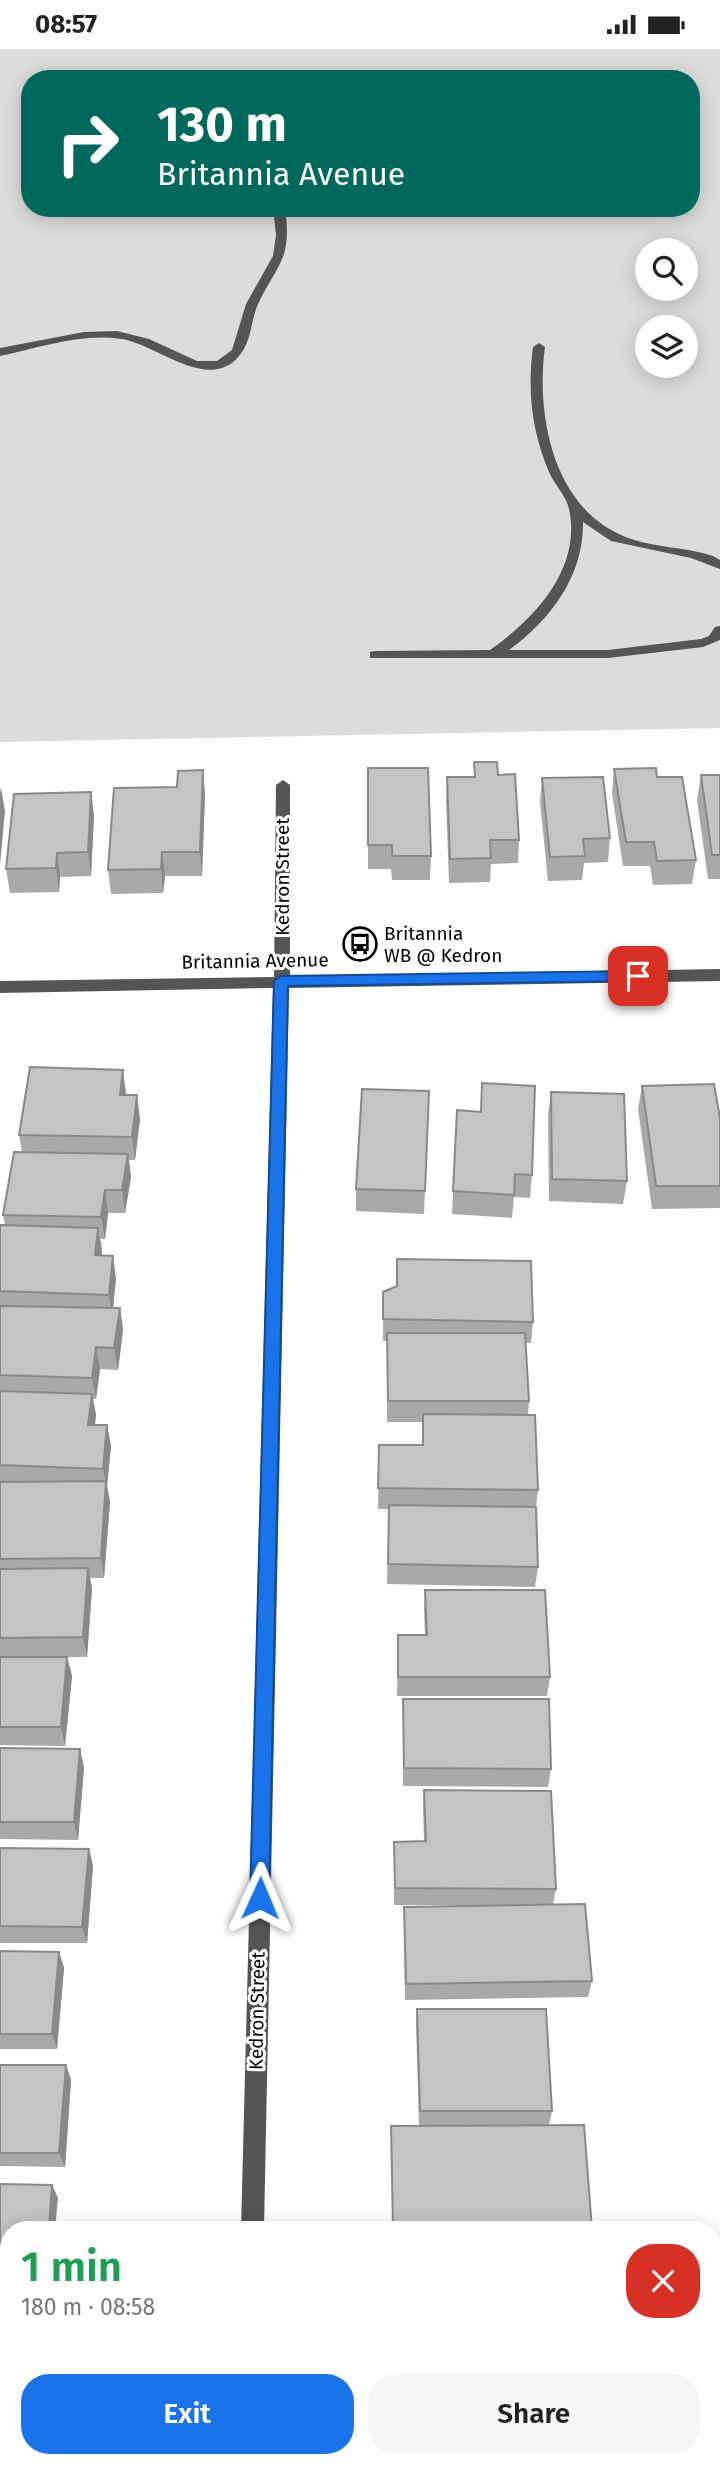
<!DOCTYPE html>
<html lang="en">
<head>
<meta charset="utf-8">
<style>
  body { margin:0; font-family:"Fira Sans",sans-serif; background:#f6f6f6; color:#222; height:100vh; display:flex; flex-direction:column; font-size:26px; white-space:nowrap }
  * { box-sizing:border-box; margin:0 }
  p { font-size:23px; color:#767676 }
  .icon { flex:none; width:38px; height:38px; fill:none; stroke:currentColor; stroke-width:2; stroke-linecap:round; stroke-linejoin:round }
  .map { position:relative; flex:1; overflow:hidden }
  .side { position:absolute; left:0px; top:2172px; width:721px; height:247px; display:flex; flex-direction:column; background:#fff; border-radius:28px 28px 0 0; box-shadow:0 4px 18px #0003 }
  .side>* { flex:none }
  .top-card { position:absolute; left:21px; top:21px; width:679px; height:147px; border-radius:28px; box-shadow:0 4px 18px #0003; background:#00695c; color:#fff; overflow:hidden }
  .tools { position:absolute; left:635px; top:189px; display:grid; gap:14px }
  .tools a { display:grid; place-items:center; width:63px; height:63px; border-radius:50%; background:#fff; box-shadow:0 4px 18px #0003; font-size:35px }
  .pin { position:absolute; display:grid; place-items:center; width:60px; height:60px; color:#fff; margin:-30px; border-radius:14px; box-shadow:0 4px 10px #0006 }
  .me { position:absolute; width:77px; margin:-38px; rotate:1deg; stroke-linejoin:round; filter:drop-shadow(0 0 5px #0008) }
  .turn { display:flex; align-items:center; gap:24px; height:147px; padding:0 21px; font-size:32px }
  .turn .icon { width:91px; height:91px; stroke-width:2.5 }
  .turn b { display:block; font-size:49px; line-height:60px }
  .round { display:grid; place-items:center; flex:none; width:74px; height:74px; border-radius:28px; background:#f6f6f6 }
  .headline { display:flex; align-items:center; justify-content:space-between; height:119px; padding:0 21px }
  h1 { font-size:42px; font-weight:600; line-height:52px; color:#1e9e55 }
  .button { display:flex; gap:14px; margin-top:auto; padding:14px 21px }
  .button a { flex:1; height:80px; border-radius:28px; background:#1a73e8; color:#fff; font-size:28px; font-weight:600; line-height:80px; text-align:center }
  .button a+a { background:#f6f6f6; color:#222 }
  .status { display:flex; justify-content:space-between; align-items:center; height:49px; padding:0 35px; background:#fff; direction:ltr }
  .status svg { height:19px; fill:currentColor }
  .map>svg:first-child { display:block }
  .green { fill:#dcdcdc; fill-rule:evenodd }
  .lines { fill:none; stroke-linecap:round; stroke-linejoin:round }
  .minor { fill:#555; fill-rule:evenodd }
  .wall { fill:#a9a9a9 }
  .shaded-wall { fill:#898989 }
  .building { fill:#c4c4c4; stroke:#898989; stroke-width:2 }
  .route { fill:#1a73e8; stroke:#114b97; stroke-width:2 }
  .labels { text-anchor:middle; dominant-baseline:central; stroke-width:6; stroke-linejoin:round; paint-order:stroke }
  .street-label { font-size:19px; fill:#000; stroke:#fff }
  .poi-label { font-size:19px; fill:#000; stroke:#fff; text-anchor:start }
</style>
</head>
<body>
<div class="status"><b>08:57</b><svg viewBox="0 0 49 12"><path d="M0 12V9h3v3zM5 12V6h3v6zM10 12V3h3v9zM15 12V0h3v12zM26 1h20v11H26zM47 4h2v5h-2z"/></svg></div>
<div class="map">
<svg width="720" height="2418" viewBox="0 0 720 2418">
  <rect width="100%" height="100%" fill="#fff"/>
  <path class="green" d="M0 0H720V679L0 693ZM30 30H691V159H30ZM648 201H686V240H648ZM648 278H686V317H648Z"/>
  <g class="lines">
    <g class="minor">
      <path d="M249 25 253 26 254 30H244Z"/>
      <path d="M273 159H285C292 209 279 213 259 253 251 269 252 289 242 303 212 348 156 294 121 290 81 284 39 299 0 307V299L84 283 117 282 149 290 197 312H217L232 301 246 255 273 207 276 186Z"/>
      <path d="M539 294 545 298C536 364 552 454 619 485 647 499 683 497 713 507L720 511V520L691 509 611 492 583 473C584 526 551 571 509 601H608L701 590 709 587 715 578 720 577V591L703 598 608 609H370V603L375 602 490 601C534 570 582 520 569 460 567 448 554 435 549 423 532 383 527 342 533 298Z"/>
      <path d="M283 731 290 736V927L720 920V932L289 939 264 2180H241L273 939 0 944V932L274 928 276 736Z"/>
      <path d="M235 2410H259L258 2418H234Z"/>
    </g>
  </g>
  <g class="wall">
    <path d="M474 713 498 726 519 791 518 814 491 815 490 833 449 834 446 752 447 728H474Z"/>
    <path d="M368 719 431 807 430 831H392L391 820H368Z"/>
    <path d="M614 720 657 728 696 811 692 835 653 836 650 817H623L612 744Z"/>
    <path d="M701 726H720V830H708L697 751Z"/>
    <path d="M542 729 610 789 608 813 584 814 582 831 548 832 540 753Z"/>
    <path d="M91 743 94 767 91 827 60 828 59 843 10 844 6 820Z"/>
    <path d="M205 745 202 827H165L163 844 111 845 108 821Z"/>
    <path d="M642 1037 720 1069V1159L652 1160 638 1060Z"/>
    <path d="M429 1042 424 1165 356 1162V1140Z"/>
    <path d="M551 1043 627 1132 623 1155 549 1152 548 1066Z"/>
    <path d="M126 1044V1046L140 1070 135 1111H129L131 1128 125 1164H108L105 1190H100L102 1201 101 1207 116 1229 113 1259H120L123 1281 118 1321 100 1320 96 1350H93L96 1366 95 1376H107L111 1397 107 1437 110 1453 104 1529H90L92 1539 87 1608H67L72 1627 65 1697 0 1696V1176L5 1177 3 1166 22 1103 19 1086Z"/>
    <path d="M457 1061 532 1126 530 1149 514 1148 512 1169 452 1165Z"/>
    <path d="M383 1243 533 1273 531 1294H526L529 1352 528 1366 538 1441 536 1458 538 1518 535 1538 387 1535 389 1460H378L379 1396H422L423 1373H387V1292H383Z"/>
    <path d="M425 1541 550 1628 547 1647H397L398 1586H425L424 1561Z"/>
    <path d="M403 1650 551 1720 548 1738 403 1737Z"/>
    <path d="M0 1699 84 1718 78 1791 0 1790Z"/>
    <path d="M424 1741 556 1840 553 1856 592 1932 588 1948 405 1951 404 1875V1858L500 1856H394V1793L424 1792 423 1759Z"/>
    <path d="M0 1799 89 1800 93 1817 87 1894H0Z"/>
    <path d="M0 1902 59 1903 64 1919 57 2000H0Z"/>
    <path d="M417 1960 552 2062 549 2076H419L416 1975Z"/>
    <path d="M0 2016H66L71 2031 65 2118 0 2117Z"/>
    <path d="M391 2077 592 2180H393Z"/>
    <path d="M0 2135 52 2136 58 2149 9 2180V2239H0Z"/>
    <rect x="0" y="2266" width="9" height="109"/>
  </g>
  <g class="shaded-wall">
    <path d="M203 721 205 745 202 827 200 803Z"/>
    <path d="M1 738 5 762 0 816V745Z"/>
    <path d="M91 743 94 767 91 827 88 803Z"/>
    <path d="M162 803 165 827 163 844 161 820Z"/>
    <path d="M57 804 60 828 59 843 56 819Z"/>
    <path d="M123 1021 126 1044 123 1069 120 1046Z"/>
    <path d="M137 1046 140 1070 135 1111 132 1088Z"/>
    <path d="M128 1105 131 1128 125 1164 122 1141Z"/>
    <path d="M105 1141 108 1164 105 1190 101 1168Z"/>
    <path d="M98 1179 102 1201 98 1229 95 1206Z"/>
    <path d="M113 1207 116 1229 112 1268 109 1246Z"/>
    <path d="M120 1259 123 1281 118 1321 114 1299Z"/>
    <path d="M96 1298 100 1320 96 1350 92 1329Z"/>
    <path d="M92 1345 96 1366 92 1398 88 1376Z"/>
    <path d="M107 1376 111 1397 107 1437 110 1453 104 1529 101 1509 106 1436 103 1420Z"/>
    <path d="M88 1519 92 1539 87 1608 83 1588Z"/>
    <path d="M67 1608 72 1627 65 1697 61 1678Z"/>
    <path d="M80 1700 84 1718 78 1791 74 1773Z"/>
    <path d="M89 1800 93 1817 87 1894 82 1878Z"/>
    <path d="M59 1903 64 1919 57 2000 52 1985Z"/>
    <path d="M66 2016 71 2031 65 2118 59 2104Z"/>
    <path d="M52 2136 58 2149 55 2180H49Z"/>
    <path d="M37 2410H44L43 2418H37Z"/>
  </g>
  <g class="building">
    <path d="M474 713H497L498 726 515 725 519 791H490L491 809 450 810 447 728H475Z"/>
    <path d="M368 719H428L431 807H392V796H368Z"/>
    <path d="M656 719 657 728H682L696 811 657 812 654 793H626L614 720Z"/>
    <path d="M203 721 200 803H162L161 820 108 821 114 739 177 738 178 722Z"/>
    <path d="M701 726H720V806H712Z"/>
    <path d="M603 728 610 789 583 790 585 807 550 808 542 729Z"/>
    <path d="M91 743 88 803 57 804 56 819 6 820 14 745Z"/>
    <path d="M30 1018 123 1021 120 1046H137L132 1088 19 1086Z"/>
    <path d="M482 1034 535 1037 532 1126 515 1125 514 1146 453 1142 457 1061 481 1063Z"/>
    <path d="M714 1035 720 1069V1137H656L642 1037Z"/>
    <path d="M362 1040 429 1042 425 1142 356 1140Z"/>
    <path d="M551 1043 624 1045 627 1132 552 1130Z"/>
    <path d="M14 1103 128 1105 122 1141H105L101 1168 3 1166Z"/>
    <path d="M0 1176 98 1179 95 1206 113 1207 109 1246 0 1242Z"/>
    <path d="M397 1210 531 1212 533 1273 383 1270V1243L397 1237Z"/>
    <path d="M0 1257 120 1259 114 1299 96 1298 92 1329 0 1326Z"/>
    <path d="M387 1284H525L529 1352H388Z"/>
    <path d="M0 1342 92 1345 88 1376H107L103 1420 0 1416Z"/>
    <path d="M423 1365 535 1366 538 1441 378 1439 379 1396H423Z"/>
    <path d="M106 1432 101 1509 0 1510V1433Z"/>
    <path d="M389 1456 536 1458 538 1518 388 1515Z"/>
    <path d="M88 1519 83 1588 0 1589V1520Z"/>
    <path d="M425 1541H545L550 1628H398V1586H427Z"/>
    <path d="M0 1608H67L61 1678H0Z"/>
    <path d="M403 1650H549L551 1720 404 1719Z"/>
    <path d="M0 1699 80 1700 74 1773H0Z"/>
    <path d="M424 1741 551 1742 556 1840 395 1839 394 1793 426 1792Z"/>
    <path d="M0 1799 89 1800 82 1878 0 1877Z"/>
    <path d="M585 1855 592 1932 406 1935 404 1858Z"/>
    <path d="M0 1902 59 1903 52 1985H0Z"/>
    <path d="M417 1960H546L552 2062H420Z"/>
    <path d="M0 2016H66L59 2104H0Z"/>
    <path d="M584 2076 592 2180H393L391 2077Z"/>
    <path d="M0 2135 52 2136 49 2180H9V2228H0Z"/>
    <rect x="0" y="2266" width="9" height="100"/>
    <path d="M0 2389H9V2410H37V2418H0Z"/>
    <path d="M402 2410H592L593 2418H402Z"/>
  </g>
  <path class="route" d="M638 922 645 927 638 932 288 937 269 1849 267 1856 260 1858 253 1856 250 1849 274 932 281 927Z"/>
  <defs>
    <symbol id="bus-ring" viewBox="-11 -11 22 22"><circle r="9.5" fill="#fff" stroke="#000" stroke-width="1.5"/><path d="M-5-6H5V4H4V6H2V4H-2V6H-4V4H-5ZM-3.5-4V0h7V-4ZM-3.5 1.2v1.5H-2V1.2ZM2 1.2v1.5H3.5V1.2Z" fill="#000"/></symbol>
  </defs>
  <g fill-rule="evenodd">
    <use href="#bus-ring" x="341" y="876" width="38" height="38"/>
  </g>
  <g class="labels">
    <g class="street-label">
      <text transform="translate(282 828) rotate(-90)">Kedron Street</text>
      <text transform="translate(255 912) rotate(-1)">Britannia Avenue</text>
      <text transform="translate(257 1962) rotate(-89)">Kedron Street</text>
    </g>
    <g class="poi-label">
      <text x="384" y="884">Britannia<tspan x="384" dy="22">WB @ Kedron</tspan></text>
    </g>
  </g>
</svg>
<div class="tools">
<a><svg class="icon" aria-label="search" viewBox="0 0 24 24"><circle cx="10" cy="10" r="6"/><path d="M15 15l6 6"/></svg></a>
<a><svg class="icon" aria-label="layers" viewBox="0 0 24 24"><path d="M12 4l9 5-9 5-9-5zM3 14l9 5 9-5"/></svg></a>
</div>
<div class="pin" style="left:638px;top:927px;background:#d93025"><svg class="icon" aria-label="arrive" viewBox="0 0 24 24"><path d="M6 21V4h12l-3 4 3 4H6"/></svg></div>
<svg class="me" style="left:260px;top:1849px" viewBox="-20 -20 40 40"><path d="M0-17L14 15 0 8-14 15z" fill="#1a73e8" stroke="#fff" stroke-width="4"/></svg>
<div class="top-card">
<div class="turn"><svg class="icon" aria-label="right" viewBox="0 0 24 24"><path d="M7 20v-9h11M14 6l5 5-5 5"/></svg><div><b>130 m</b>Britannia Avenue</div></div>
</div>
<section class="side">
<div class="headline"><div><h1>1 min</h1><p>180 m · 08:58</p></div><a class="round" style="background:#d93025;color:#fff"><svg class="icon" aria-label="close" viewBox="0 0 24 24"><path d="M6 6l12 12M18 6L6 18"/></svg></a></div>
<div class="button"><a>Exit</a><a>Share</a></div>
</section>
</div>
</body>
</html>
